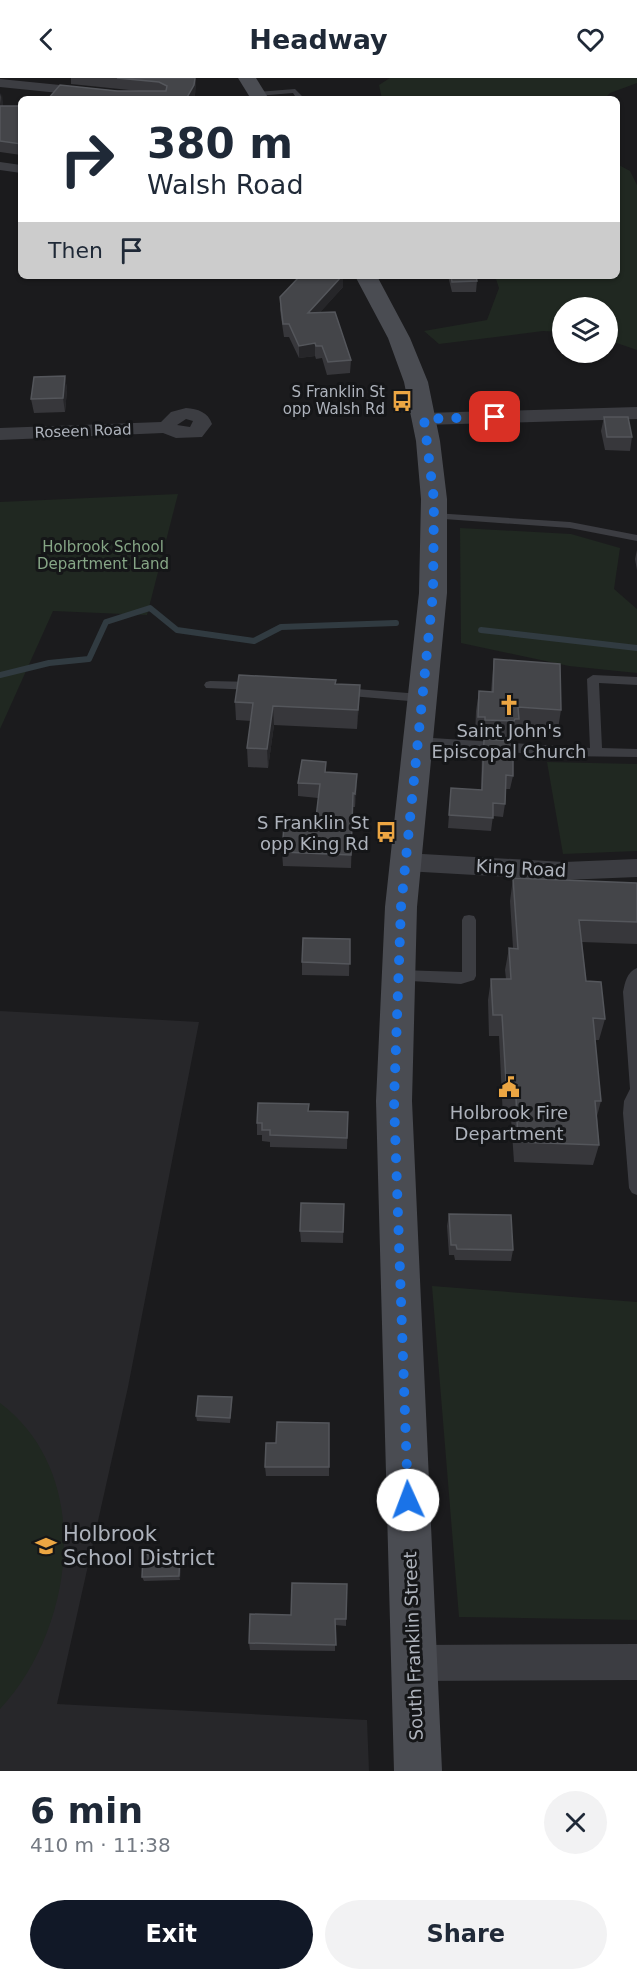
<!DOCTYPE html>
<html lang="en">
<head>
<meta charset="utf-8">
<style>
  body { margin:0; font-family:"DejaVu Sans",sans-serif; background:#f2f2f3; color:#1f2937; height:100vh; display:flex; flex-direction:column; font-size:22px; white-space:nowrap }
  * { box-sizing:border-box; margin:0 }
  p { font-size:20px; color:#747a83 }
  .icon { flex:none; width:33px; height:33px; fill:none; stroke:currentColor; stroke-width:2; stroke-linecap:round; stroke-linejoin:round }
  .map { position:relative; height:1693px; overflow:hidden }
  .panel { display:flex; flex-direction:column; background:#fff; flex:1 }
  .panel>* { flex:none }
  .banner { position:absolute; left:18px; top:18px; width:602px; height:183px; border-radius:9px; box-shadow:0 2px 4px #0004; background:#fff; color:#1f2937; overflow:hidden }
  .controls { position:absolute; left:552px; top:219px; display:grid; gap:12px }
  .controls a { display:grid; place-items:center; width:66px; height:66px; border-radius:50%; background:#fff; box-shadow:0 2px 4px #0004; font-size:30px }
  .pin { position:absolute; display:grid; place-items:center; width:51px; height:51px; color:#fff; margin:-26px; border-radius:12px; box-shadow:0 3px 9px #0006 }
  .me { position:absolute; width:66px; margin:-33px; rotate:358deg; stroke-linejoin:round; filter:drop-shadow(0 0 4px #0008) }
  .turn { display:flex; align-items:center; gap:21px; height:126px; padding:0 30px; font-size:27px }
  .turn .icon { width:78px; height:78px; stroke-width:2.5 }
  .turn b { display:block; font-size:42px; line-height:51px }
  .then { display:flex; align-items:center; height:57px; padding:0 30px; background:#0003; gap:12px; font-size:22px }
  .round { display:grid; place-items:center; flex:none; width:63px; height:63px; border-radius:32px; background:#f2f2f3 }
  .overview { display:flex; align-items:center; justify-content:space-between; height:102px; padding:0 30px }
  h1 { font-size:36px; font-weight:800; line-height:45px }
  .action { display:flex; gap:12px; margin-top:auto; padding:12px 30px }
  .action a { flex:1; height:69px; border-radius:36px; background:#111827; color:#fff; font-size:24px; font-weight:800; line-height:69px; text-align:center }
  .action a+a { background:#f2f2f3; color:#1f2937 }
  header { display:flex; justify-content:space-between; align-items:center; height:78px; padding:0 30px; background:#fff; font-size:27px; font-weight:800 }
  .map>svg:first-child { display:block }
  .built { fill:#27272a }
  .green { fill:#202821 }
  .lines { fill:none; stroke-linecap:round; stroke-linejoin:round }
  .stream { stroke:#313b41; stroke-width:6 }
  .lane { fill:#3c3d42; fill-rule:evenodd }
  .street { fill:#3c3d42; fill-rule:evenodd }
  .secondary { fill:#4a4c52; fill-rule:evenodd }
  .wall { fill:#37373b }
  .shaded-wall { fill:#262629 }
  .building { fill:#444549; stroke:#54565b; stroke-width:1.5 }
  .route { stroke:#1a73e8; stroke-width:10; stroke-dasharray:0 18 }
  .labels { text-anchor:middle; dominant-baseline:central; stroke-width:6; stroke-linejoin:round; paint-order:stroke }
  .far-poi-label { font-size:15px; fill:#aeb3bc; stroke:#151618; text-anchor:end }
  .far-street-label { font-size:15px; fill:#aeb3bc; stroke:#151618 }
  .far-park-label { font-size:15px; fill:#86a686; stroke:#151618 }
  .poi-label { font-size:18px; fill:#aeb3bc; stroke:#151618 }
  .street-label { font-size:18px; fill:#aeb3bc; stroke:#151618 }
  .near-poi-label { font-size:21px; fill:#aeb3bc; stroke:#151618; text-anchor:start }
</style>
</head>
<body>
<header><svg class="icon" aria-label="back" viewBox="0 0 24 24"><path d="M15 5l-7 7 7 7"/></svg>Headway<svg class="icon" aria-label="heart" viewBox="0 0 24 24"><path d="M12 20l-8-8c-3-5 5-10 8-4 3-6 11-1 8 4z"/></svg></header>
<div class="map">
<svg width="637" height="1693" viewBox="0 0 637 1693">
  <rect width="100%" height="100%" fill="#1b1b1d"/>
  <path class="built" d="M0 933 199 944 128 1309 57 1626 367 1642 369 1693H0Z"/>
  <g class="green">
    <path d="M390 0H637V5L610 15 604 21H382L379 7Z"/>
    <path d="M617 86 630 93 637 107V272L608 262V230H562V254L543 253 439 266 424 253 487 242 499 210 495 198H616Z"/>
    <path d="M178 416 147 537 53 533 0 651V424Z"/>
    <path d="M460 450 571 456 620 470 614 511 637 531V595L569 588 461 565Z"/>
    <path d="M547 684 637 686V773L563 776Z"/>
    <path d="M432 1208 637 1224V1542L459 1539Z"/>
    <path d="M0 1325C96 1397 74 1552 0 1631Z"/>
  </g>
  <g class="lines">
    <g class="stream">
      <path d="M481 552 637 570"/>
      <path d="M0 597 49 585 89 581 106 544 150 530 177 552 254 563 281 549 396 545"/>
    </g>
    <g class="lane">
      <path d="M295 11 305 21H297L293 15 257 18 253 16 257 14Z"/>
      <path d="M434 435 570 444 637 457V463L570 450 430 440V436Z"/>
      <path d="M593 597 637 599V607L599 605 602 670 637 671V679L560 678 417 667 411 663 417 659 590 670 587 601Z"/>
      <path d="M210 603 255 604 261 608 255 612 206 610 204 607 206 604Z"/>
      <path d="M343 610 421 616 427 620 421 624 339 617 337 614 339 611Z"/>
      <path d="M469 837 474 838 476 842V898L474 902 461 906 394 902 392 898 394 894 399 892 462 894V842L464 838Z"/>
      <path d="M637 890V1117L632 1115 629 1110 623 1035 624 1023 630 1011 623 914C625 904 627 894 637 890Z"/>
    </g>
    <g class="street">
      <path d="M0 1 160 17 167 21H118L0 9Z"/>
      <path d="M0 84 21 87V95L0 92Z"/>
      <path d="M637 329V341L424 347 417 345 415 341 417 337 424 335Z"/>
      <path d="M186 330C198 331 208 334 212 346L202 359 176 360 163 355 0 362V350L161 344 171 334ZM186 341 193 343 190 349 177 347Z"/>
      <path d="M405 775 564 784 637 781V799L564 802 405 793 396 791 393 784 396 777Z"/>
      <path d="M637 1566V1602L414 1603 401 1598 396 1585 401 1572 414 1567Z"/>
    </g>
    <g class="secondary">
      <path d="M238 0H256L269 21H251Z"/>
      <path d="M355 198H377L410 260 428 304 440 363 447 421V515L417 829 412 1023 442 1693H394L376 1023 385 829 419 515 421 421 416 363 404 304 388 260Z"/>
    </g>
  </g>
  <g class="wall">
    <path d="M71 0H196L195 17 193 21H48L117 13H139L71 6Z"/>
    <path d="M0 15 3 26V28H21V77L0 74Z"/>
    <path d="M448 198H476L477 203 476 214H452Z"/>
    <path d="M343 209 320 234 351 282 350 295 327 297 322 280 316 281 315 278 299 280 289 259H284L280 232V219Z"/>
    <path d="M65 298 67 312 65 334 34 335 31 321Z"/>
    <path d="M604 339 632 359 630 373 605 372 601 353Z"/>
    <path d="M637 472V492L635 481Z"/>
    <path d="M494 581 561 632 558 651 517 649 516 661H512L513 698 510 711H506L505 726 503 739 493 738 491 753 448 750 451 710 481 712 482 674 484 661H483V659L475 658 476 633 479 613 491 614 492 601Z"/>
    <path d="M335 606 359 626 357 651 274 647 268 690 248 689 247 670 251 643 236 642 235 624Z"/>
    <path d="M326 684V694L357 696 355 729H353L351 790 283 788 282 774 315 748 318 720 298 718V705Z"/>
    <path d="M513 800 637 805V866L582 864 586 903 605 941 599 962H595L601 1023 597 1038 599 1067 593 1087 514 1084 511 1040H503L499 958H489L488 922 491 901H506L505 892 509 870H513L510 823Z"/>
    <path d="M350 861 349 898 302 897V884Z"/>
    <path d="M309 1033 348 1034 347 1071 270 1069V1064L262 1063V1057H257V1045Z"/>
    <path d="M344 1126 343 1165 301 1164 300 1153Z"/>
    <path d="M449 1136 513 1172 511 1183 455 1182 454 1177H449L447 1148Z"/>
    <path d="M232 1319V1324L230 1345 197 1343 196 1338Z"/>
    <path d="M329 1345V1398H266L265 1389 276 1365Z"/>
    <path d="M180 1475 181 1479 180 1502 144 1503 142 1499Z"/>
    <path d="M250 1536 346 1541V1548L335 1547V1573L250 1572 249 1565Z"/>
  </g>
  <g class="shaded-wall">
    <path d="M195 0H196L195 17 193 21H186Z"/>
    <path d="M2 15 3 26 1 39 0 26Z"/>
    <path d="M342 198H343V209L308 248V235Z"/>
    <path d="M315 265V278L299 280V268Z"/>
    <path d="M65 298 67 312 65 334 63 320Z"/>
    <path d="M360 607 359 626 357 651 358 632Z"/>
    <path d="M273 628 274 647 268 690 267 671Z"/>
    <path d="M357 696V710L355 729V716Z"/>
    <path d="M180 1475 181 1479 180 1502 179 1498Z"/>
  </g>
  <g class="building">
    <path d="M117 0H195L194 7 186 21H48L60 7 117 13H166L167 8 159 4Z"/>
    <path d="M0 28H21V66L0 63Z"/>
    <path d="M300 198H342L308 235 335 234 351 282 328 284 322 268H316L315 265 299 268 289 246H283L280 219Z"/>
    <path d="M451 198H476L477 203 452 204Z"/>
    <path d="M65 298 63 320 31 321 34 299Z"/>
    <path d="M604 339H628L632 359H607Z"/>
    <path d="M494 581 560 586 561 632 518 629 519 641H515L514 643 485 642V639H478L479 613 493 614Z"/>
    <path d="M239 597 336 602 335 606 360 607 358 632 273 628 267 671 247 670 253 625 235 624Z"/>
    <path d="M484 661 513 663V698L506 697 505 726 493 725V740L449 737 451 710 482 712Z"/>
    <path d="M302 682 326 684 325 694 357 696 355 716 353 715 351 777 282 774 284 747 315 748 320 706 298 705Z"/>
    <path d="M513 800 637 805V844L579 842 586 903 601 904 605 941 593 940 601 1023H595L599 1067 518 1064 516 1020H507L502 937H493L491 901H511L509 870 518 871Z"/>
    <path d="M303 860 350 861V886L302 884Z"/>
    <path d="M258 1025 309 1026 308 1033 348 1034 347 1060 270 1057V1052H262V1045H257Z"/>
    <path d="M301 1125 344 1126 343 1154 300 1153Z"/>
    <path d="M449 1136 511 1137 513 1172 457 1171 456 1167H451Z"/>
    <path d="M198 1318 232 1319 230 1340 196 1338Z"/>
    <path d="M277 1344 329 1345V1389H265L266 1365H276Z"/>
    <path d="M180 1475 179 1498 142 1499 143 1477Z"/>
    <path d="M292 1505 347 1506 346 1541H335L336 1567 249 1565 250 1536 291 1537Z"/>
  </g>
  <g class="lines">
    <path class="route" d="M408 1422 394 1023 401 829 433 515 434 422 424 341 495 339"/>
  </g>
  <defs>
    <symbol id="bus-bare" viewBox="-9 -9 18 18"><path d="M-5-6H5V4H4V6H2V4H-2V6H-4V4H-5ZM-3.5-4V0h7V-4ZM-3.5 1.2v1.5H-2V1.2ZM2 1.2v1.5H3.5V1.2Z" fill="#eca643" stroke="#151618" stroke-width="2.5" paint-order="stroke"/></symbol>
    <symbol id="church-bare" viewBox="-9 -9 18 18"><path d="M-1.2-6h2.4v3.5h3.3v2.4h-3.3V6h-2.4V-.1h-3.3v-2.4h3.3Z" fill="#eca643" stroke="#151618" stroke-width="2.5" paint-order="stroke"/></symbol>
    <symbol id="civic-bare" viewBox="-9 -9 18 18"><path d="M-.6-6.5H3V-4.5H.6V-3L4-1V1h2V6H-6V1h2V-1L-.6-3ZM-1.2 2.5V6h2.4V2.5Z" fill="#eca643" stroke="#151618" stroke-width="2.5" paint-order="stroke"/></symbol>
    <symbol id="school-bare" viewBox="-9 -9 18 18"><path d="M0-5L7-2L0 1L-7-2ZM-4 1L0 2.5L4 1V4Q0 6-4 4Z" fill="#eca643" stroke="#151618" stroke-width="2.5" paint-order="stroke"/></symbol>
  </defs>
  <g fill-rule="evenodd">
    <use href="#bus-bare" x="387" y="308" width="30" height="30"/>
    <use href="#church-bare" x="494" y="612" width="30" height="30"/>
    <use href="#bus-bare" x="371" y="739" width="30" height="30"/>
    <use href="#civic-bare" x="494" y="994" width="30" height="30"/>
    <use href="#school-bare" x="31" y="1453" width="30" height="30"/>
  </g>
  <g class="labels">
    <g class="far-poi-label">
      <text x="385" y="314">S Franklin St<tspan x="385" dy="17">opp Walsh Rd</tspan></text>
    </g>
    <g class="far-street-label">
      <text transform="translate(83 353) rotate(-2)">Roseen Road</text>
    </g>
    <g class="far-park-label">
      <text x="103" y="469">Holbrook School<tspan x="103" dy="17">Department Land</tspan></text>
    </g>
    <g class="poi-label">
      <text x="509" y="652">Saint John's<tspan x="509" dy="21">Episcopal Church</tspan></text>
      <text x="369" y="744" text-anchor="end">S Franklin St<tspan x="369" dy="21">opp King Rd</tspan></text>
      <text x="509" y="1034">Holbrook Fire<tspan x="509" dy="21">Department</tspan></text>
    </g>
    <g class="street-label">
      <text transform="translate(521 790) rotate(3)">King Road</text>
      <text transform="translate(413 1568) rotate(-92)">South Franklin Street</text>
    </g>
    <g class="near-poi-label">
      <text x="63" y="1456">Holbrook<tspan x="63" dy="24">School District</tspan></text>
    </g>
  </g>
</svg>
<div class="controls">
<a><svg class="icon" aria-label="layers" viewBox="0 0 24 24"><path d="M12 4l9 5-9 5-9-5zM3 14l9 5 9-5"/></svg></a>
</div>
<div class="pin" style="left:495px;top:339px;background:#d93025"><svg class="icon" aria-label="arrive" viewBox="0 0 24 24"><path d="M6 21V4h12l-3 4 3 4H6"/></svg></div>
<svg class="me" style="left:408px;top:1422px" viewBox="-20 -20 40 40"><circle r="19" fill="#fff"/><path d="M0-13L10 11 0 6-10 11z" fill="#1a73e8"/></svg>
<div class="banner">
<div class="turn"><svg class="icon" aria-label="right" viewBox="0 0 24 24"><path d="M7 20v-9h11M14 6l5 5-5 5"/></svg><div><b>380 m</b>Walsh Road</div></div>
<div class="then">Then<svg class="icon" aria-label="arrive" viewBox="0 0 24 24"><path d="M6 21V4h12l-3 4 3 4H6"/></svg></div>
</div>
</div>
<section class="panel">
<div class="overview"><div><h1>6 min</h1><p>410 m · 11:38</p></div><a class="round"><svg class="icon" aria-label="close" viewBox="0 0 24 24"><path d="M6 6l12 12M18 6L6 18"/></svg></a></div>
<div class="action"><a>Exit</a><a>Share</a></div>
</section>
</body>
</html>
